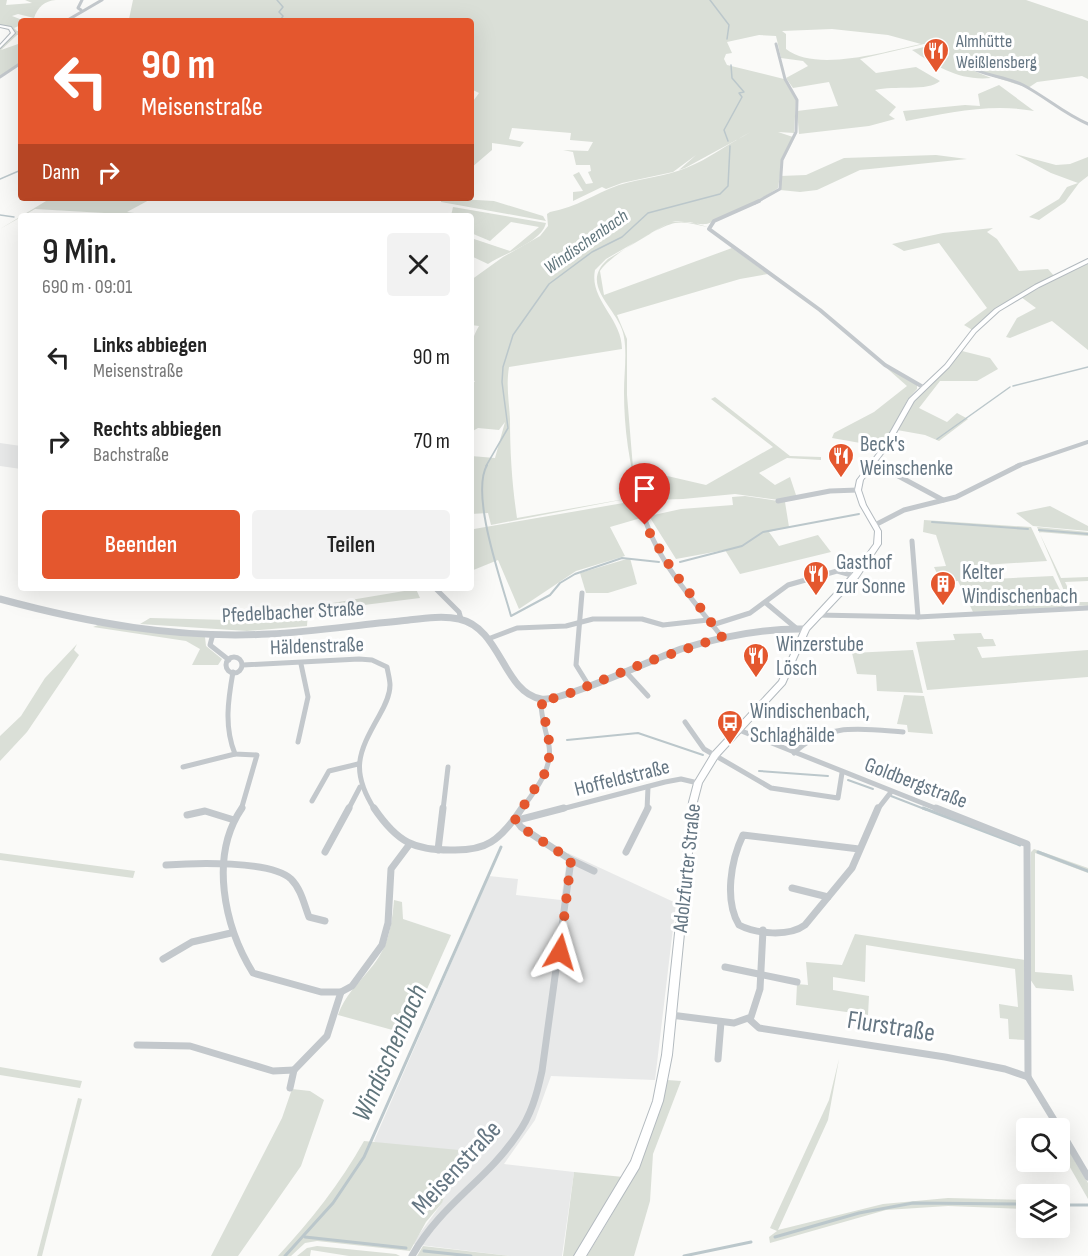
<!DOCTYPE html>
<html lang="de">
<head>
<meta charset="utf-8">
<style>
  body { margin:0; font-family:"Sofia Sans Condensed",sans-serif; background:#f2f2f2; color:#222; height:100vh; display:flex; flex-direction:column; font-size:22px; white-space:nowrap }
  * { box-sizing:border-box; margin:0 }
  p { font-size:20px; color:#767676 }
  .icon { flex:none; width:33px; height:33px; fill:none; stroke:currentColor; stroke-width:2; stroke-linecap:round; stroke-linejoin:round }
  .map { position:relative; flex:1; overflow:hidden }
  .side { position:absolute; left:18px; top:213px; width:456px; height:378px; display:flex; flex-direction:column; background:#fff; border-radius:6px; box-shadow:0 6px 24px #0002 }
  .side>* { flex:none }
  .hud { position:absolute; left:18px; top:18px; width:456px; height:183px; border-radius:6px; box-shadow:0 6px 24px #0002; background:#e4572e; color:#fff; overflow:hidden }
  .fabs { position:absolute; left:1016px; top:1118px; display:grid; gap:12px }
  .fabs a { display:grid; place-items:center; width:54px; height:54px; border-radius:6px; background:#fff; box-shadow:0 6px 24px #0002; font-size:30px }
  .pin { position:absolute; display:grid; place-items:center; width:51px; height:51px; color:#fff; margin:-62px -26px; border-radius:50% 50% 50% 0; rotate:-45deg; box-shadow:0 0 6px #0007 }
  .pin .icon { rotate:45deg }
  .me { position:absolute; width:66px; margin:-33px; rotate:7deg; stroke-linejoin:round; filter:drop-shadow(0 0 4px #0008) }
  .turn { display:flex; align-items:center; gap:21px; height:126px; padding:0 24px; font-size:27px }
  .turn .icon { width:78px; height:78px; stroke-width:2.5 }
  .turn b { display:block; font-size:42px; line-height:51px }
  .then { display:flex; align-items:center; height:57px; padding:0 24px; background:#0003; gap:12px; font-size:22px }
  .round { display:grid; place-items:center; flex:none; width:63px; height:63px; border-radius:6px; background:#f2f2f2 }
  .overview { display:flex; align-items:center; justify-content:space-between; height:102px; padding:0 24px }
  h1 { font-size:36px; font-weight:600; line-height:45px }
  .action { display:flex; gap:12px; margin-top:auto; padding:12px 24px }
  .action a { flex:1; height:69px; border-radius:6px; background:#e4572e; color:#fff; font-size:24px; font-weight:600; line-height:69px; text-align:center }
  .action a+a { background:#f2f2f2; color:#222 }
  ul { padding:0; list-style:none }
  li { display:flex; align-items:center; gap:18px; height:84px; padding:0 24px }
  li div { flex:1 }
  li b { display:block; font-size:22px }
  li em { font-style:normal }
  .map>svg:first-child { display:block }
  .built { fill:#e8e9e9 }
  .green { fill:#dadfd7; fill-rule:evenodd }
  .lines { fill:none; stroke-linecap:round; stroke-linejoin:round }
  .stream-far2 { stroke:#bbc7cb; stroke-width:1.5 }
  .stream-far1 { stroke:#bbc7cb; stroke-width:2 }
  .stream { stroke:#bbc7cb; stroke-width:3 }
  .secondary-casing { stroke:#b3babf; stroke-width:2 }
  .minor-far3 { stroke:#c3c8cc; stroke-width:3 }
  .minor-far2 { stroke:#c3c8cc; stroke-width:4 }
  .minor-far1 { stroke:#c3c8cc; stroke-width:5 }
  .minor { stroke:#c3c8cc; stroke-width:7 }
  .tertiary { stroke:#c3c8cc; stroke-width:7 }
  .secondary { fill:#fff; fill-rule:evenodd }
  .route { stroke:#e4572e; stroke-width:10; stroke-dasharray:0 18 }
  .labels { text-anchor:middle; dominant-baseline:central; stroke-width:6; stroke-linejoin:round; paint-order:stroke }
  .far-poi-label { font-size:18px; fill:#657683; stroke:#fff; text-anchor:start }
  .far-water-label { font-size:18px; font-style:italic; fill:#60757c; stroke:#fff }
  .poi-label { font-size:21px; fill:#657683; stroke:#fff; text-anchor:start }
  .street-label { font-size:21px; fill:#657683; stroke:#fff }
  .near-street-label { font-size:26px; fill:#657683; stroke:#fff }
  .near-water-label { font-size:27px; font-style:italic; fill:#60757c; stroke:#fff }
</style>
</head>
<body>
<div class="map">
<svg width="1088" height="1256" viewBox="0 0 1088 1256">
  <rect width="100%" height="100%" fill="#fafaf8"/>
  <g class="built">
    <path d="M0 443 21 446V469L0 466Z"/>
    <path d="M568 853 676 903 655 1080 551 1076 535 1120 504 1164 574 1172 562 1256H511L412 1244 442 1203 374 1141 489 876 518 879 516 895 561 900Z"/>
  </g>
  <g class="green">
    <path d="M0 0H7L6 5 32 3 25 0H56C44 1 38 7 34 18L18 14 12 16 25 21H21V25L14 28 17 31H21V35H17L1 50 21 43V62L0 76V48L15 33 11 28 0 25Z"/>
    <path d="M133 0H1026L1088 21V79L1082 76 1037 82 1028 88 967 68 991 78C960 81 937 67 912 50L928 46 924 44 860 59 876 73 916 67 940 81C928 92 894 85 875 90L896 107 889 115 895 119 869 126 799 134 797 111 838 106 829 82 793 88 786 78 808 66 803 61 781 58 776 36 759 35 727 42 732 53 726 54 724 59 727 65 784 79 796 100 794 133 778 132 793 137 783 156 778 188C769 195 715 223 706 224 695 225 684 220 672 222H690L708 227C697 225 686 221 675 223 659 226 609 256 600 271L604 295 732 248 768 274 740 279 617 315 627 339V395L633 468 706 485 773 447 711 399 715 397 790 456 821 457V460L787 458 759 473 775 485 790 477 797 498 779 500 735 494 683 499 647 500 639 498C629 464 624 428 624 392 624 374 627 355 624 337 620 309 577 286 608 259L670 222 606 259 595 270C589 300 622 318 622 349L509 367C506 385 509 401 510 419 510 453 512 484 517 518L636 497 491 525 488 513 471 514V456L495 458 505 422 499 430 478 428 471 432V382H475C465 367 470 340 479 326L471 325V280L503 257 540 236 548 226 547 214 550 212C577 207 594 194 619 185 641 178 664 177 686 168 709 159 729 143 751 132L685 168 679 170 696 155 673 172 622 183 606 189 602 187 573 201V192L583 191 573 175 579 172 586 184 593 183 588 172 591 171 590 165H576L573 152 563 150 588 151 593 142 570 140 571 133 512 128 509 139 524 142 520 147 492 143V150L471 168V104L479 93 471 89V21H68L129 19ZM832 29 888 35 921 44C887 51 816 73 786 49V34L782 31Z"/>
    <path d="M999 85 1034 111C991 103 948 113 906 121L903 111 965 105 980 106 978 94Z"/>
    <path d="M1015 154 1056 165 1070 164 1088 157V176L1079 183 1065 202 1039 220 1029 217 1059 199 1067 187 1078 183 1051 173Z"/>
    <path d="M936 155 967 159 860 170 817 190 800 192 780 190V176L806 175 844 158Z"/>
    <path d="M51 198 151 199 127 212 156 216 35 209 0 229Z"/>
    <path d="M441 198 494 201 543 216 546 221 441 202Z"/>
    <path d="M453 207 546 223C541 243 504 253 488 264L471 256V238L510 251 539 227 511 222 490 241 471 233V216H451Z"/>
    <path d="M993 228 987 232 997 239 1019 271 1048 269 1055 277 997 310 974 331 964 325 987 308 939 243 904 251 892 244 943 233Z"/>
    <path d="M1088 263V350L1052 321 1010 338 1006 337 1017 318 1036 308 1021 297Z"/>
    <path d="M848 334 883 365 917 385V389L908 399 883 447 832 438 834 433 874 412 907 386Z"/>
    <path d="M962 351 990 358 998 369 977 381H940L919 408 947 422 957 413 968 419 939 441 925 435 897 430 914 400Z"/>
    <path d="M745 496 785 502 789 527 769 532 779 546 818 535 831 552 740 574 725 550 676 559 649 516 681 509 733 505 732 497Z"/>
    <path d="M629 502 639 504 641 518 610 527 625 556 576 571 519 609 498 560 471 571V531L474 529Z"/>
    <path d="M1050 506 1088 526V531L1033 526 1016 513Z"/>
    <path d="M924 520 1031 527 1047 561 967 566 974 580 1053 576 1067 604 1064 607 973 612 958 581 941 582 934 567 946 566 936 535 923 532Z"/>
    <path d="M1037 527 1088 532V536L1039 532 1061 578 1088 577V581L1065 582 1075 602H1088V606L1070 605Z"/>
    <path d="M630 558 637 584 608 593H586L580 573Z"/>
    <path d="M416 589 420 598 308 612 307 626 247 631 140 624 150 618 229 620 298 613 297 609Z"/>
    <path d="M98 625 205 637 206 646 222 659 218 665H192L200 649 186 641 93 627Z"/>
    <path d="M981 633 984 639H993L996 646 977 647 982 658 1088 650V677L927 690 916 642 955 640 953 634Z"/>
    <path d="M77 644 74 650 79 655 27 732 0 761V736L21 716 45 678Z"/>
    <path d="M913 650 923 693 877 691 876 675 857 674 852 653Z"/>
    <path d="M904 695 924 696 933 734 908 732 907 725 897 724Z"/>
    <path d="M1034 849 1088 868V873L1035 853V972L1072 975 1074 991 1036 988 1030 979 1031 852Z"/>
    <path d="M0 853 135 871 133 878 0 860Z"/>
    <path d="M394 900 402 902 403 919 451 935 407 1034 338 1015C345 995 357 985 370 969 388 949 392 925 394 900Z"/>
    <path d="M855 934 1025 960V1040L1009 1039 1008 1019 1000 1018 999 1004 1018 1007 1015 969 866 945 865 982 833 977V990L869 996 868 1015 796 1005 797 984 808 985 806 962 842 965Z"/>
    <path d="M839 1059 828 1120 778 1230 883 1204 948 1198 1026 1200V1209L948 1206 886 1210 770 1243 769 1237 777 1231 770 1228 829 1100Z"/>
    <path d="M0 1067 82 1081 80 1088 0 1075Z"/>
    <path d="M667 1080 681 1081 653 1154 650 1201 634 1256H587C625 1194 651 1151 667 1080Z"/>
    <path d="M292 1089 310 1091 324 1100 301 1166 238 1256H211L282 1118Z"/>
    <path d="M78 1098 82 1099 42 1256H37Z"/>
    <path d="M1059 1134 1088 1183V1199L1059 1148Z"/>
    <path d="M364 1141 459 1150 442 1203 426 1222 410 1251 317 1241 305 1243 291 1256H278C311 1220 340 1184 364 1141Z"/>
    <path d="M574 1172 623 1177 576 1256H563Z"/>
    <path d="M317 1246 396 1254 400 1256H349L311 1250 310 1256H297L307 1248Z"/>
    <path d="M423 1246 511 1256H417Z"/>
  </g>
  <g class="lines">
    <g class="stream-far2">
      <path d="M277 0 283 7 279 12 283 16 280 21"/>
      <path d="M710 0 729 25 727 39"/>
      <path d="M728 141 724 130 742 97 739 93 744 92 732 78 731 65"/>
      <path d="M0 179 21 170"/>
      <path d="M0 215 14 217"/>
      <path d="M1013 386 1088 367"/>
      <path d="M937 439 1010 387"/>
      <path d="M486 466 508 428 502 382 503 367 513 335 549 284 592 252 622 237 648 213 720 194 728 186 730 146"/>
    </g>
    <g class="stream-far1">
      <path d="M487 465C470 495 502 583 511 616L550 595 560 583 575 574 622 558 659 562"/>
      <path d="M932 522 1028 529"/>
      <path d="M1039 530 1088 534"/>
      <path d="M680 562 742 546 763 532 859 514"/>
      <path d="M567 740 638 733 703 755"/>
      <path d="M759 771 828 776"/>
      <path d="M848 780 873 789"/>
      <path d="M891 796 927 810"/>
    </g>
    <g class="stream">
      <path d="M923 808 1020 845"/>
      <path d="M1038 852 1088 871"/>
      <path d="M1059 1205H1088"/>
      <path d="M305 1237 406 1248"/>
      <path d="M775 1237 859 1213 913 1203 1026 1204"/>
      <path d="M424 1251 471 1256"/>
      <path d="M285 1256 333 1203 364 1157 501 847"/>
      <path d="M684 1256 751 1242"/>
    </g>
    <defs>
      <g id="secondary">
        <path d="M0 25 11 27 15 33 0 48V45L11 33 9 29 0 27Z"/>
        <path d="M1088 259V263L1039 287 999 311 976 332 949 367 914 401 888 447 863 480 861 490 866 505 881 531V544L858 578 809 630 785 684 718 757 702 783 697 802 672 1055 663 1101 639 1168 586 1256H574L631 1161 653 1101 662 1055 689 802 694 783 712 753 779 681 803 627 852 574 874 544 875 531 860 505 855 490 857 480 882 447 909 399 945 365 972 330 995 309 1035 285Z"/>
      </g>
    </defs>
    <use href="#secondary" class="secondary-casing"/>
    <g class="minor-far3">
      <path d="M81 10 78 8 82 0"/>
      <path d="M66 21 102 0"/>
      <path d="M965 65C983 76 1004 76 1023 85 1046 97 1064 114 1088 124"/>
      <path d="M0 77 21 63"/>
      <path d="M755 203 780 189 782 160 796 132 797 100 785 79 776 44"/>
    </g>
    <g class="minor-far2">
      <path d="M759 201 714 221 709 229 820 310 885 365 923 387"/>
      <path d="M1017 466 1088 442"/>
    </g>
    <g class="minor-far1">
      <path d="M866 472 889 471 943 500"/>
      <path d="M640 501C651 555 689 595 722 637"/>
      <path d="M778 501 830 491 858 490"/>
      <path d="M875 525 904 510 956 497 1020 465"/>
      <path d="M912 541 918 617"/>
      <path d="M435 588 459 612 461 619"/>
      <path d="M582 593 576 665 589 686"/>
      <path d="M766 603 796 628"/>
      <path d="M817 615 918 617 1088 608"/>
      <path d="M712 625 750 613 788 585 837 571 855 576"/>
      <path d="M213 634 210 645 229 660"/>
      <path d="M488 639 517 628 566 626 593 619H642L663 625 708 620"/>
      <circle cx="234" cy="665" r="8"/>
      <path d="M243 665 359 659 372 660 387 667C388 673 390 680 390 685 390 696 384 707 379 716 358 753 350 771 375 810"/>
      <path d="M625 671 648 696"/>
      <path d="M233 672C228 700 224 727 235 754L257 755 241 810"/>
      <path d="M685 722 704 749 771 788 838 798 842 773"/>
      <path d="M739 730 940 810"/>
      <path d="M298 742 308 697 301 664"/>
      <path d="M794 753C825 722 863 729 903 732"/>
      <path d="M183 767 235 754"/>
      <path d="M312 801 329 771 358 764"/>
      <path d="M348 810 360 787"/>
      <path d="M443 810 448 767"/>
      <path d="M521 810C534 792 553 769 549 746 546 730 540 715 541 699"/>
      <path d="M558 810 665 782 681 779 698 783"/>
      <path d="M647 810 648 787"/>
      <path d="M877 810 891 792"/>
    </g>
    <g class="minor">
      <path d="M242 808C209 856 224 926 253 973L321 992H341"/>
      <path d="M374 808C397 842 414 851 455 850 467 850 480 849 491 842 504 834 514 820 522 808"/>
      <path d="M936 808 1027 844 1028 1077 1059 1128"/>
      <path d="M187 815 205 811 234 820"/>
      <path d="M518 820 564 808"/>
      <path d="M859 849 743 835C731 860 724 900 739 925 756 934 789 937 805 925L852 868 878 808"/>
      <path d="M438 850 443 808"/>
      <path d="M325 852 349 808"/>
      <path d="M626 852 648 808"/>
      <path d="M571 860 594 871"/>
      <path d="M166 865C193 863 271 860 291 879 301 889 304 904 309 917L325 921"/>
      <path d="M792 888 828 897"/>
      <path d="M163 959 192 942 231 933"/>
      <path d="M725 967 797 982"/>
      <path d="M671 1015 734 1023 751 1017 760 989 763 930"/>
      <path d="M749 1019 759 1028 945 1057 1005 1069 1028 1077"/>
      <path d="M137 1045 190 1046 273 1071 294 1070"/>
      <path d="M718 1059 721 1022"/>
      <path d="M290 1088 294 1070 327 1036 341 992 352 986 382 945 388 923 391 869 409 845"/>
      <path d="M1059 1128 1088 1177"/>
      <path d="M412 1256C440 1205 486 1181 517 1135 531 1116 537 1094 542 1071L571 860 521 827 515 819"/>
    </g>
    <path class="tertiary" d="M0 599C88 623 178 639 269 634 313 632 356 625 400 621 419 619 441 615 459 619 501 628 503 692 541 699 559 703 656 658 681 649 723 636 763 628 806 629"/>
    <use href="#secondary" class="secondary"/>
  </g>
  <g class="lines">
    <path class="route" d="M560 952 571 860 521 827 515 819 549 767V741L541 699 558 698 647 662 722 637 671 568 645 525"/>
  </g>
  <defs>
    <symbol id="restaurant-pin" viewBox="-11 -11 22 30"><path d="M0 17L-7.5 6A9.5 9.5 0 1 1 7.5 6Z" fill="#e4572e" stroke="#fff"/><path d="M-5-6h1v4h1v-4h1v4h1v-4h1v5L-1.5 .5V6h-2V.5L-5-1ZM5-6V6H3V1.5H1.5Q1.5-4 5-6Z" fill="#fff"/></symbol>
    <symbol id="building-pin" viewBox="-11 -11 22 30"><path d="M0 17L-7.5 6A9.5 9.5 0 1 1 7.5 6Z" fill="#e4572e" stroke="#fff"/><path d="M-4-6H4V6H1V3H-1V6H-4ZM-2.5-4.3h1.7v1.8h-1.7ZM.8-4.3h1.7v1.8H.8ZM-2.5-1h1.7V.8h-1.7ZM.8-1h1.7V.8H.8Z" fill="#fff"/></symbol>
    <symbol id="bus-pin" viewBox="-11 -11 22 30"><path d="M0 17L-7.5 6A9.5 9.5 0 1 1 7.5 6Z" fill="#e4572e" stroke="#fff"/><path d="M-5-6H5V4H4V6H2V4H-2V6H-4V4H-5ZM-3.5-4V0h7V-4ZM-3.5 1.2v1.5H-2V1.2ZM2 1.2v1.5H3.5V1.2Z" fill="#fff"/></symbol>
  </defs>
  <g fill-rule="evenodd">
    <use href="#restaurant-pin" x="921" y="36" width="30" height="40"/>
    <use href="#restaurant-pin" x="826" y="441" width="30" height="40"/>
    <use href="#restaurant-pin" x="801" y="559" width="30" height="40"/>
    <use href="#building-pin" x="928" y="569" width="30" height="40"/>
    <use href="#restaurant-pin" x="741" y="641" width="30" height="40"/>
    <use href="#bus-pin" x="715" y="708" width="30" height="40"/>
  </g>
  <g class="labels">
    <g class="far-poi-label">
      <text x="956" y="41">Almhütte<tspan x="956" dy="21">Weißlensberg</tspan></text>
    </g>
    <g class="far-water-label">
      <text transform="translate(586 242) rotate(-35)">Windischenbach</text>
    </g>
    <g class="poi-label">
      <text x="860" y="444">Beck's<tspan x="860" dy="24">Weinschenke</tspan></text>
      <text x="836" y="562">Gasthof<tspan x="836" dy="24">zur Sonne</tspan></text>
      <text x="962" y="572">Kelter<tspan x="962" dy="24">Windischenbach</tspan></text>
      <text x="776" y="644">Winzerstube<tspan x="776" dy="24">Lösch</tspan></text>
      <text x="750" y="711">Windischenbach,<tspan x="750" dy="24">Schlaghälde</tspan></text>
    </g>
    <g class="street-label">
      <text transform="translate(293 612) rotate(-3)">Pfedelbacher Straße</text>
      <text transform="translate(317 646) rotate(-2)">Häldenstraße</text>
      <text transform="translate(622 778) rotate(-14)">Hoffeldstraße</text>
      <text transform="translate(916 783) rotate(21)">Goldbergstraße</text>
      <text transform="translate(687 868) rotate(-84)">Adolzfurter Straße</text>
    </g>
    <g class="near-street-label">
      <text transform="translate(891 1027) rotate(9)">Flurstraße</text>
      <text transform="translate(457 1168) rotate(-47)">Meisenstraße</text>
    </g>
    <g class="near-water-label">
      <text transform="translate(390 1053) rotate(-66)">Windischenbach</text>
    </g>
  </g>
</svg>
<div class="fabs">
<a><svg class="icon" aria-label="search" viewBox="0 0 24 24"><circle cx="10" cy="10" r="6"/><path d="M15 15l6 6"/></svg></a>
<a><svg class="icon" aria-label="layers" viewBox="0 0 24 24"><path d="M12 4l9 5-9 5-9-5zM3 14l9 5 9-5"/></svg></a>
</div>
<div class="pin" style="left:645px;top:525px;background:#d93025"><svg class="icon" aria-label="arrive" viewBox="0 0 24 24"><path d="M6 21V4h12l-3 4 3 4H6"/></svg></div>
<svg class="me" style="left:560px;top:952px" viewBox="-20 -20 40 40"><path d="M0-17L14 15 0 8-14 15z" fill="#e4572e" stroke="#fff" stroke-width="4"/></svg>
<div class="hud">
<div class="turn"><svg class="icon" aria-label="left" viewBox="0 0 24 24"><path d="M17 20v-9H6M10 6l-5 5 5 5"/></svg><div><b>90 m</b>Meisenstraße</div></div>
<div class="then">Dann<svg class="icon" aria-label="right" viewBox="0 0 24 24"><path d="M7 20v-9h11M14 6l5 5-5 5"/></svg></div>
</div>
<section class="side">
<div class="overview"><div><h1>9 Min.</h1><p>690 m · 09:01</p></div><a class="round"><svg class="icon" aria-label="close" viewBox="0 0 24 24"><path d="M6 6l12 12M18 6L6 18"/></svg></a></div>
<ul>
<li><svg class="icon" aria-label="left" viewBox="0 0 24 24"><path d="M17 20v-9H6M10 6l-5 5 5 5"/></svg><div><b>Links abbiegen</b><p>Meisenstraße</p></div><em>90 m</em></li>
<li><svg class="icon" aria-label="right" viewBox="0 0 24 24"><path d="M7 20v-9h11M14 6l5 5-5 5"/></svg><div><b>Rechts abbiegen</b><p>Bachstraße</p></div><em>70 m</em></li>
</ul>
<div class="action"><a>Beenden</a><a>Teilen</a></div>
</section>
</div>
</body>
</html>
